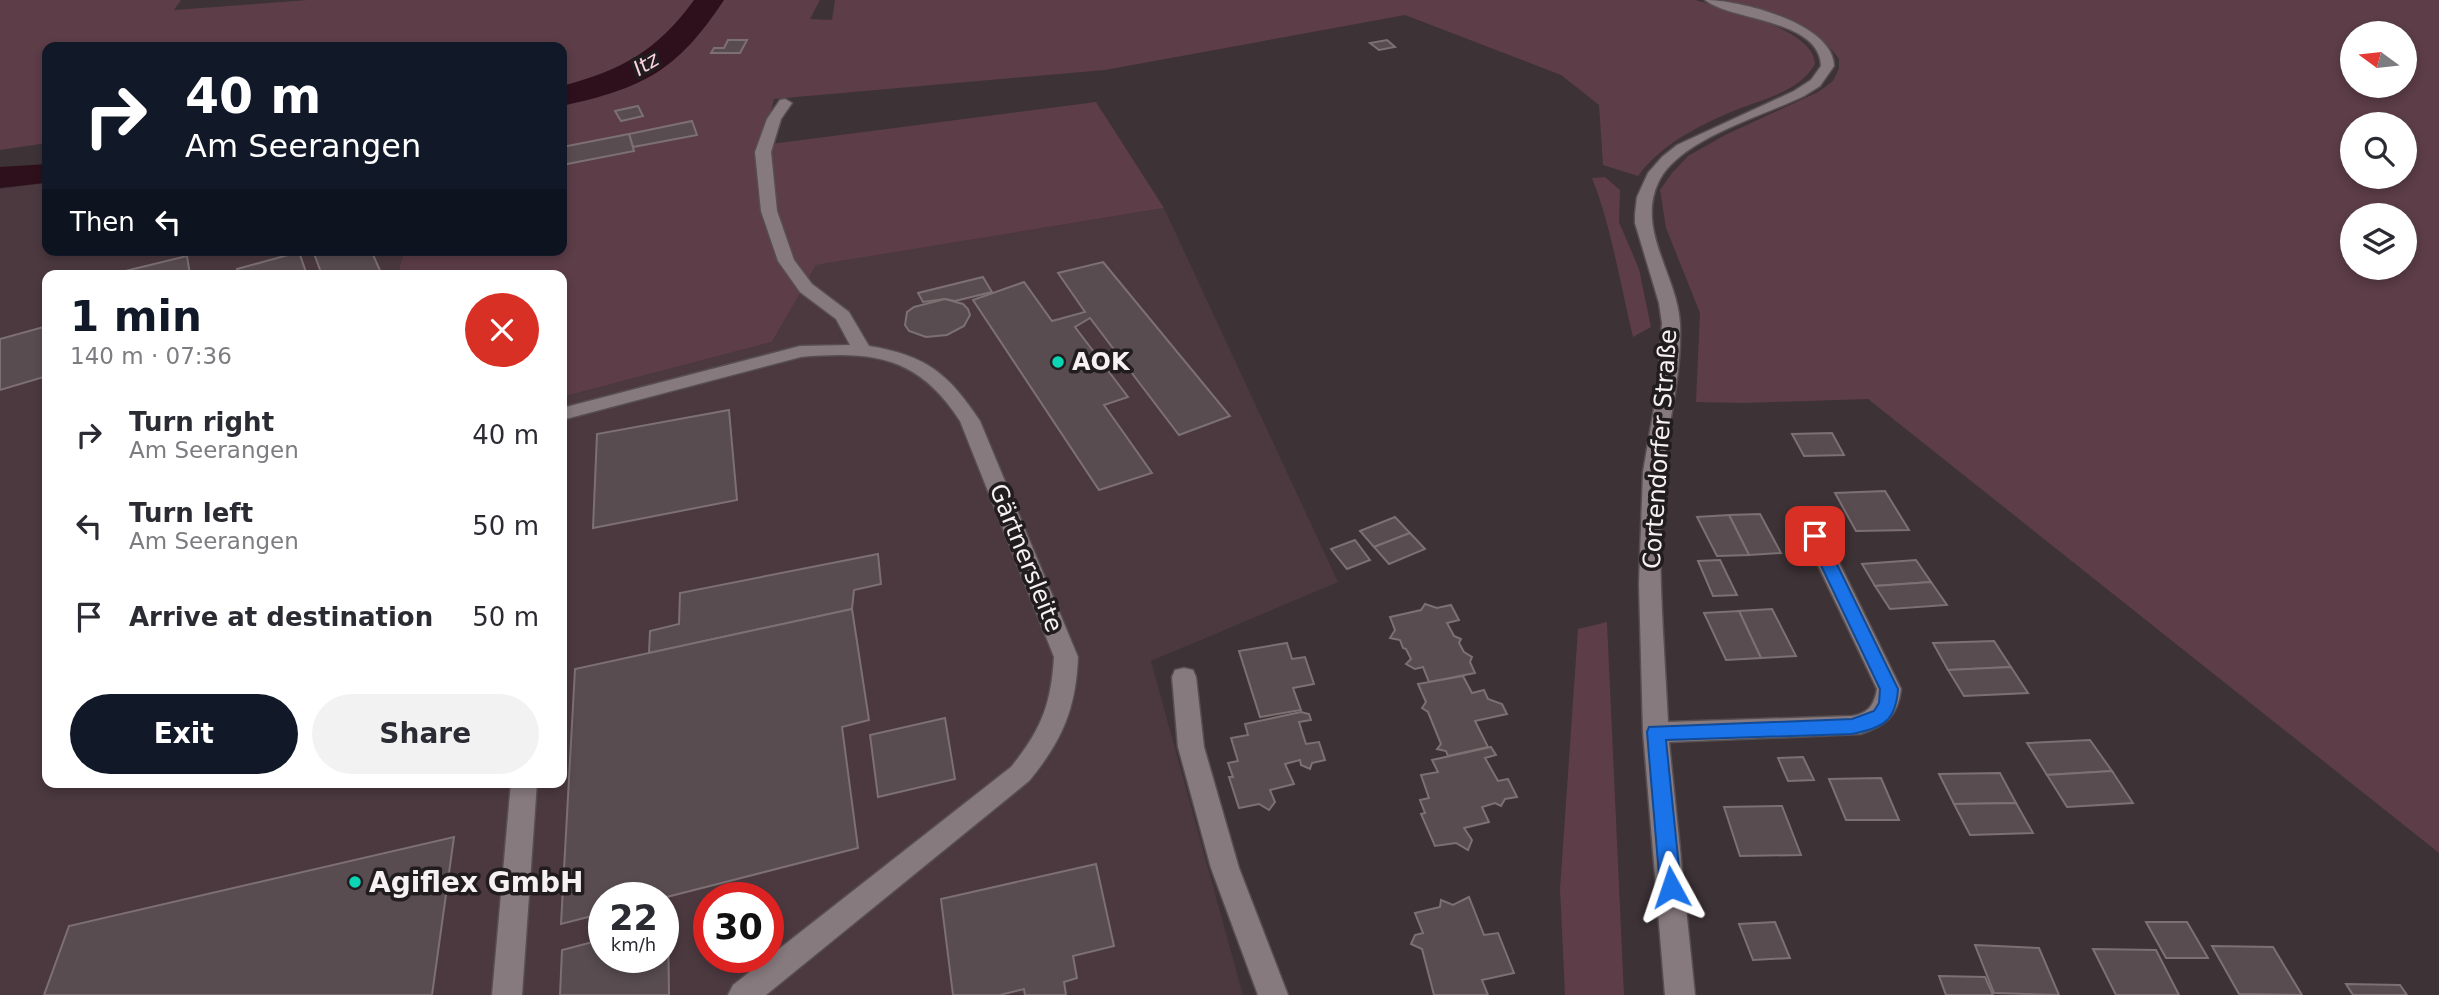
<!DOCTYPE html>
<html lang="en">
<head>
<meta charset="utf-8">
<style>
  body { margin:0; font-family:"DejaVu Sans",sans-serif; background:#f2f2f3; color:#2b2b33; height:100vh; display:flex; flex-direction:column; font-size:26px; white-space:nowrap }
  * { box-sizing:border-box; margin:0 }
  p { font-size:23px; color:#7c7c81 }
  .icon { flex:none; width:38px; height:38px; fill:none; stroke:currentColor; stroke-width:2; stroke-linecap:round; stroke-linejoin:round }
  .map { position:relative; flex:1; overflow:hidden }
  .sheet { position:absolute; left:42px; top:270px; width:525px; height:518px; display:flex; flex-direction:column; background:#fff; border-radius:14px; box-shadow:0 4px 10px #0003 }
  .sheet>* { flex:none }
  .banner { position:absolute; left:42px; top:42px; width:525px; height:214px; border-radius:14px; box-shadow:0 4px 10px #0003; background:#111827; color:#fff; overflow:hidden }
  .needle { width:46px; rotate:285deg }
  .buttons { position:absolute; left:2340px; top:21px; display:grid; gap:14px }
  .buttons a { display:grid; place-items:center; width:77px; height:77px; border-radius:50%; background:#fff; box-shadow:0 4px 10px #0003; font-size:35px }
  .speed { position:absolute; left:588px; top:882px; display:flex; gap:14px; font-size:35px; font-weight:700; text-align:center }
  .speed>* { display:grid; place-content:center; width:91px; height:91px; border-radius:50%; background:#fff; box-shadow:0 4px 10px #0003; line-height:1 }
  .speed small { font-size:18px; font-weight:400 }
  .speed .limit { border:10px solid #d22; background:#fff; color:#111 }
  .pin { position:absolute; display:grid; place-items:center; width:60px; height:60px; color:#fff; margin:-30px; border-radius:14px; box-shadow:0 4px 10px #0006 }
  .me { position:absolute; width:77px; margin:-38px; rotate:355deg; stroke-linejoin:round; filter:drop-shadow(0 0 5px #0008) }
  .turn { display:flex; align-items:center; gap:24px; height:147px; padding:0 28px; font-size:32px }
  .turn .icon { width:91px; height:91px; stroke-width:2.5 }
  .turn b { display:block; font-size:49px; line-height:60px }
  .then { display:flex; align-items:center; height:66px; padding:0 28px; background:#0003; gap:14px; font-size:26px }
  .round { display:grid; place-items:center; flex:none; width:74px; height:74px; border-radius:37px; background:#f2f2f3 }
  .overview { display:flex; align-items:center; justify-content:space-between; height:119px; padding:0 28px }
  h1 { font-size:42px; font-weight:800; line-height:52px; color:#111827 }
  .primary-button { display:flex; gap:14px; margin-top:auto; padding:14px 28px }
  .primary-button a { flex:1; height:80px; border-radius:42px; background:#111827; color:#fff; font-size:28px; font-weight:800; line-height:80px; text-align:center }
  .primary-button a+a { background:#f2f2f3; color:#2b2b33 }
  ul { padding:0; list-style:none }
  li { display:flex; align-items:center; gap:21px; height:91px; padding:0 28px }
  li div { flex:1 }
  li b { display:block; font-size:26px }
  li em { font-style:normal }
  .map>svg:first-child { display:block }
  .built { fill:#4b393f; fill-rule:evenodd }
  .green { fill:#5c3d48; fill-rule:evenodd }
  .water { fill:#2d101c }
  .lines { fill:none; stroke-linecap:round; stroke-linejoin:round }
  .river { fill:#2d101c; fill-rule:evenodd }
  .building { fill:#584c50; stroke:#7c7073; stroke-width:2 }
  .street-casing { stroke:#574e50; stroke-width:3 }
  .street { fill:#877a7e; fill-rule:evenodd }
  .route { fill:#1a73e8; stroke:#114b97; stroke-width:2 }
  .poi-dot { fill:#0cd5b5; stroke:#211c1d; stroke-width:2.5 }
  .labels { text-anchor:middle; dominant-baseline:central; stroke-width:7; stroke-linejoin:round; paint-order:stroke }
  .far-water-label { font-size:21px; font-style:italic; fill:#fbd2df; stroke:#211c1d }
  .poi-label { font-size:24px; font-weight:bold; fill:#f8f1f3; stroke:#211c1d; text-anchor:start }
  .street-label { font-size:24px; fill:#f8f1f3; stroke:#211c1d }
  .near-poi-label { font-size:28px; font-weight:bold; fill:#f8f1f3; stroke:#211c1d; text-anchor:start }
</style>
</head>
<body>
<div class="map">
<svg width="2439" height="995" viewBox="0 0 2439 995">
  <rect width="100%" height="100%" fill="#3d3236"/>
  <path class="built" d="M47 183V250H187L188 256 238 250H405L397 275H47V782H562V397L772 342 815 265 1164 208 1338 582 1151 661 1243 995H0V189ZM604 898H663V957H604ZM709 898H768V957H709Z"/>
  <g class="green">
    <path d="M0 0H181L174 10 308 0H820L810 19 832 20 835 0H1696C1725 10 1814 28 1815 64 1799 93 1759 100 1731 112 1696 127 1661 145 1638 176L1603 165 1599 105 1561 75 1405 15 1105 70 774 99 763 145 1096 102 1164 208 816 265 772 342 562 397V275H397L405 250H562V47H47V143L0 150Z"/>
    <path d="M1725 0H2439V853L1868 399 1743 403 1696 402 1700 313 1666 228 1660 190 1672 173 1688 156 1725 135 1818 92 1833 81 1839 68V59C1813 22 1765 14 1725 0ZM2352 33H2404V86H2352ZM2352 124H2404V177H2352ZM2352 215H2404V268H2352Z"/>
    <path d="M1605 177 1620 190 1619 222 1639 269 1651 327 1633 337C1620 284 1612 229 1592 178Z"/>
    <path d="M1607 622 1624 995H1565L1560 889 1578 629Z"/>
  </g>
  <path class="water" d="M47 164V179L44 183 0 188V167Z"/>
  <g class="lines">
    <path class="river" d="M694 0H724C677 71 644 88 562 106V86C622 70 657 51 694 0Z"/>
  </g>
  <g class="building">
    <path d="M728 40H747L740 53H711L714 48H724Z"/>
    <path d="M1387 40 1395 47 1379 50 1370 43Z"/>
    <path d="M638 106 643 116 621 121 615 111Z"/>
    <path d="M692 121 697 135 633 147 629 134Z"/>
    <path d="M629 134 634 151 562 165V147Z"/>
    <path d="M371 250 382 275H322L313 251Z"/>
    <path d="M299 252 307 275H239L237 269Z"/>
    <path d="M187 256 190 275H121V272Z"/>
    <path d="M1103 262 1230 416 1179 435 1090 318 1075 327 1128 397 1104 405 1152 473 1099 490 973 300 1024 282 1052 321 1085 312 1058 273Z"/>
    <path d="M983 277 992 292 955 301 945 299 923 302 918 293Z"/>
    <path d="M945 299 963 304 968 309 970 315 964 326 947 335 926 337 909 331 905 325 907 312 914 307Z"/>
    <path d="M47 326V376L0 390V339Z"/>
    <path d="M729 410 737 500 593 528 597 434Z"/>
    <path d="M1832 433 1844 455 1804 456 1792 434Z"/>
    <path d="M1885 491 1909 530 1856 531 1835 493Z"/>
    <path d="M1760 514 1781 553 1749 555 1729 515Z"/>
    <path d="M1729 515 1749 555 1717 556 1697 517Z"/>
    <path d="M1395 517 1410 533 1374 547 1360 531Z"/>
    <path d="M1410 533 1425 549 1389 564 1374 547Z"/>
    <path d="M1355 540 1370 560 1347 569 1331 549Z"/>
    <path d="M878 554 881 584 854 590 852 609 649 653 650 631 679 624 680 593Z"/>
    <path d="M1720 560 1737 595 1713 596 1698 561Z"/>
    <path d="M1916 560 1931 582 1875 586 1862 564Z"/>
    <path d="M1931 582 1947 605 1890 609 1875 586Z"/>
    <path d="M1425 604 1437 608 1451 605 1459 620 1447 623 1454 636 1461 639 1459 643 1464 652 1472 657 1470 662 1475 673 1429 682 1423 667 1415 669 1406 664 1411 659 1406 649 1403 648 1400 640 1390 638 1395 630 1390 617 1421 610Z"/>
    <path d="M852 609 869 720 842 727 858 848 663 898H604V913L561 924 575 669Z"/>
    <path d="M1772 609 1796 656 1761 658 1739 611Z"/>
    <path d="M1739 611 1761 658 1726 660 1704 613Z"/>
    <path d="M1994 641 2011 667 1948 670 1933 643Z"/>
    <path d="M1287 643 1292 659 1305 657 1314 684 1293 688 1301 710 1260 717 1239 651Z"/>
    <path d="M2011 667 2028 693 1964 696 1948 670Z"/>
    <path d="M1463 676 1472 693 1484 690 1488 699 1502 704 1507 714 1475 721 1488 747 1448 756 1446 751 1437 749 1441 744 1428 712 1422 708 1426 702 1418 684Z"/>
    <path d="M1301 712 1309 714 1311 720 1299 722 1306 744 1319 742 1325 760 1312 763 1310 769 1301 765 1300 760 1285 764 1294 784 1270 790 1275 802 1269 810 1259 804 1239 808 1229 777H1233L1228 763 1238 761 1231 738 1248 735 1245 724Z"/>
    <path d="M945 718 955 779 878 797 870 735Z"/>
    <path d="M2090 740 2112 771 2047 775 2027 743Z"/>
    <path d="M1491 747 1496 755 1485 758 1498 781 1508 779 1517 797 1505 799 1501 806 1495 803 1482 807 1489 822 1464 828 1472 840 1468 850 1456 843 1435 846 1421 814 1425 813 1420 800 1429 798 1421 775 1438 772 1432 760Z"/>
    <path d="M1803 757 1814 780 1788 781 1778 758Z"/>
    <path d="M2112 771 2133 803 2067 807 2047 775Z"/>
    <path d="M2000 773 2016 803 1954 804 1939 774Z"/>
    <path d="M1881 778 1899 820H1846L1829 779Z"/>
    <path d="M2016 803 2033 833 1970 835 1954 804Z"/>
    <path d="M1782 806 1801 855 1740 856 1724 807Z"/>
    <path d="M454 837 432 995H44L69 926Z"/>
    <path d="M1096 864 1114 946 1073 956 1077 978 1064 982 1066 995H1025L1024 989 1000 995H953L941 899Z"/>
    <path d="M1469 897 1484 935 1498 933 1514 973 1482 980 1488 995H1434L1422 949 1411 944 1415 935 1423 933 1415 913 1440 907 1441 900 1453 905Z"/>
    <path d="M1775 922 1790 958 1753 960 1739 924Z"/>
    <path d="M2146 922H2187L2208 958H2166Z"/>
    <path d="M668 923 669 995H560L562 950 604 939V957H663V924Z"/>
    <path d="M1975 945 2039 948 2059 995 1994 993Z"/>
    <path d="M2212 946 2273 947 2302 995 2239 994Z"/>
    <path d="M2093 949 2156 950 2179 995H2116Z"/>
    <path d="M1939 976 1985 977 1993 995H1946Z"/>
    <path d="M2346 984 2400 985 2407 995H2353Z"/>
  </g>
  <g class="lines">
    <defs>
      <g id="street">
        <path d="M1705 0C1739 0 1833 23 1834 66L1820 86 1804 96C1763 116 1680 139 1659 181 1635 229 1678 276 1680 324 1682 375 1668 422 1663 472 1656 554 1664 639 1668 722L1852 716C1869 713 1874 705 1877 689L1804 536 1807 531 1815 529 1823 531 1826 536 1901 689C1898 716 1885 726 1860 734L1669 742 1695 995H1665L1643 732 1639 584 1643 472 1658 385 1662 323 1659 303 1635 223V214L1637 197 1648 173 1662 157 1677 145 1794 91 1811 80 1821 66C1820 19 1731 21 1705 0Z"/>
        <path d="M785 99 792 103 781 119 771 152 777 211 794 260 812 284 849 312 869 346C926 355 949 374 980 421L1078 657C1076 709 1062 741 1029 781L766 995H728L733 985 1011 767C1041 730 1051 705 1054 657L960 421C918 356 873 351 801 357L562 420V408L800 346 850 345 836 319 800 292 778 261 761 211 755 152 767 119 780 100Z"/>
        <path d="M1184 668 1193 670 1196 677 1204 747 1239 868 1288 995H1258L1211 868 1178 747 1172 677 1175 670Z"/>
        <path d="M511 782H537L522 995H492Z"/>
      </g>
    </defs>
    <use href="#street" class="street-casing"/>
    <use href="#street" class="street"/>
  </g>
  <path class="route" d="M1815 530 1823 536 1898 689C1896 722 1882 728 1852 734L1666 740 1681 887 1678 894 1671 897 1663 894 1660 887 1647 732 1649 727 1852 719 1874 711 1879 703 1880 689 1807 536Z"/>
  <g class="poi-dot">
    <circle cx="1058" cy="362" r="7"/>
    <circle cx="355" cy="882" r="7"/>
  </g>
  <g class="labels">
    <g class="far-water-label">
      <text transform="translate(646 64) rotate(-31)">Itz</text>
    </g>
    <g class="poi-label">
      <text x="1072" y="362">AOK</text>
    </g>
    <g class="street-label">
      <text transform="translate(1660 449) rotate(-86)">Cortendorfer Straße</text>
      <text transform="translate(1026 558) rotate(68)">Gärtnersleite</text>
    </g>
    <g class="near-poi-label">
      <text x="369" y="882">Agiflex GmbH</text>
    </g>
  </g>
</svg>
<div class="buttons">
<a><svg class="needle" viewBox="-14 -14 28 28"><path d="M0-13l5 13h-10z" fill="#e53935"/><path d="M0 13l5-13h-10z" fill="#7c7c81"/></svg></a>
<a><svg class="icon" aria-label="search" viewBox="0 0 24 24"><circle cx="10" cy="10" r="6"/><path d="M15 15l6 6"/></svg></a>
<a><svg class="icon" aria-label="layers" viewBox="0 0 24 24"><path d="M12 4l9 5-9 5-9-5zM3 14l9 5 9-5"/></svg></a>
</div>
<div class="speed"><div>22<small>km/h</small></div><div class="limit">30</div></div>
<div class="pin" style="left:1815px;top:536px;background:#d93025"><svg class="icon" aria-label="arrive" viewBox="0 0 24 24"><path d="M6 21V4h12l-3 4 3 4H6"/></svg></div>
<svg class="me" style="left:1671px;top:887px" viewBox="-20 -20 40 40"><path d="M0-17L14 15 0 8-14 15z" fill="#1a73e8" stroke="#fff" stroke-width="4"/></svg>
<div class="banner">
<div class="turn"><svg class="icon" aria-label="right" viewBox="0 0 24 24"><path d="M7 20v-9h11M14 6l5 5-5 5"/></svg><div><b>40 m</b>Am Seerangen</div></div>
<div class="then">Then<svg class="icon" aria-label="left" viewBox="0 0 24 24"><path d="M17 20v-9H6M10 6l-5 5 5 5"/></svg></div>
</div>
<section class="sheet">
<div class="overview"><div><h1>1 min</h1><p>140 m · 07:36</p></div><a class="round" style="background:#d93025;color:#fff"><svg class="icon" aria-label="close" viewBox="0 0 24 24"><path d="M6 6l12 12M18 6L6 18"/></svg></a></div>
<ul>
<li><svg class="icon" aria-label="right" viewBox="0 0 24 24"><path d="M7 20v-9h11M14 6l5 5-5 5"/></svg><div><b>Turn right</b><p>Am Seerangen</p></div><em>40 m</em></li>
<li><svg class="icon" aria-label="left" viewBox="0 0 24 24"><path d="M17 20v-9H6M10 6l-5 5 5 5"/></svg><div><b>Turn left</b><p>Am Seerangen</p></div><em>50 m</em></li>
<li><svg class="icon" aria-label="arrive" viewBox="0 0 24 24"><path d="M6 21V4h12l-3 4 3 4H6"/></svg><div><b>Arrive at destination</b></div><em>50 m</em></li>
</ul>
<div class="primary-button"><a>Exit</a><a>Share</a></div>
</section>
</div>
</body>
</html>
